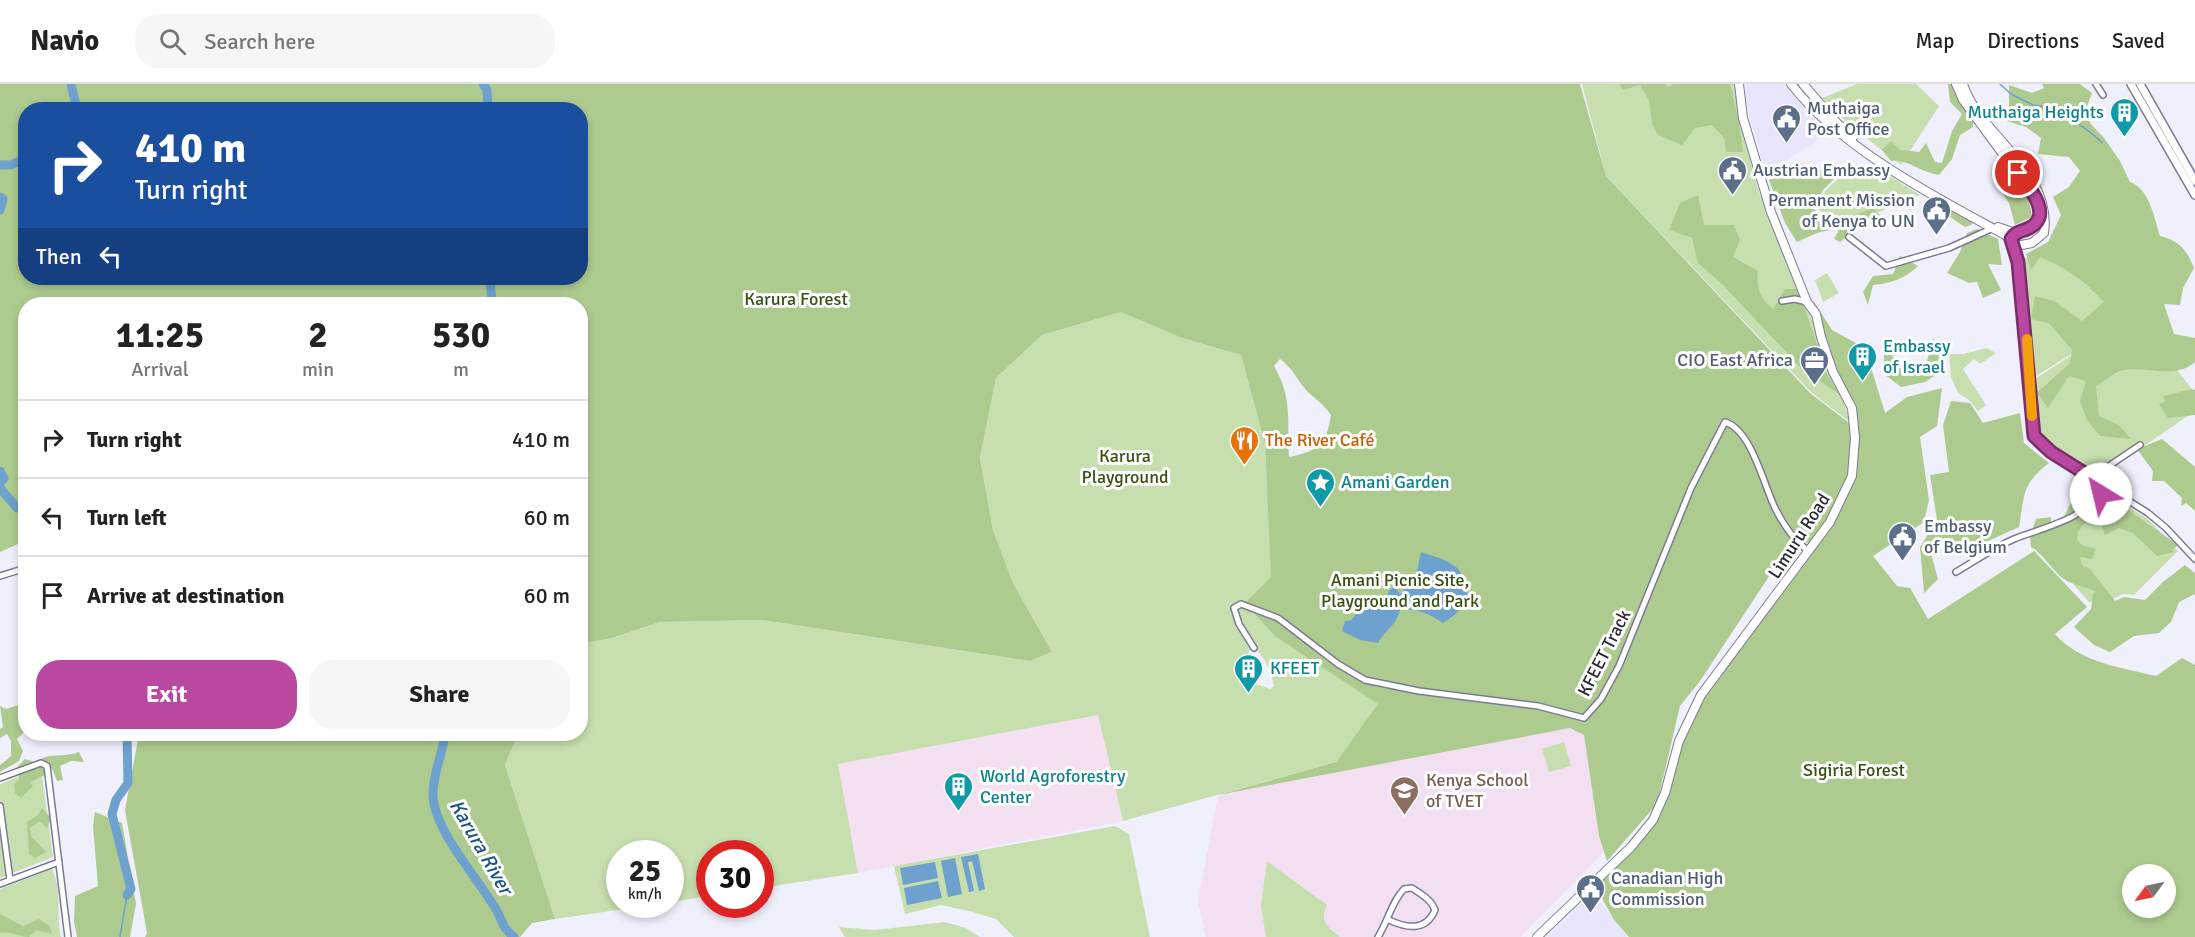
<!DOCTYPE html>
<html lang="en">
<head>
<meta charset="utf-8">
<style>
  body { margin:0; font-family:Signika,sans-serif; background:#f6f6f6; color:#222; height:100vh; display:flex; flex-direction:column; font-size:22px; white-space:nowrap }
  * { box-sizing:border-box; margin:0 }
  p { font-size:20px; color:#767676 }
  .icon { flex:none; width:33px; height:33px; fill:none; stroke:currentColor; stroke-width:2; stroke-linecap:round; stroke-linejoin:round }
  .map { position:relative; flex:1; overflow:hidden }
  .side { position:absolute; left:18px; top:213px; width:570px; height:444px; display:flex; flex-direction:column; background:#fff; border-radius:24px; box-shadow:0 3px 9px #0003 }
  .side>* { flex:none }
  .hud { position:absolute; left:18px; top:18px; width:570px; height:183px; border-radius:24px; box-shadow:0 3px 9px #0003; background:#1a4fa0; color:#fff; overflow:hidden }
  .needle { width:39px; rotate:237deg }
  .controls { position:absolute; left:2122px; top:780px; display:grid; gap:12px }
  .controls a { display:grid; place-items:center; width:54px; height:54px; border-radius:50%; background:#fff; box-shadow:0 3px 9px #0003; font-size:30px }
  .speed { position:absolute; left:606px; top:756px; display:flex; gap:12px; font-size:30px; font-weight:700; text-align:center }
  .speed>* { display:grid; place-content:center; width:78px; height:78px; border-radius:50%; background:#fff; box-shadow:0 3px 9px #0003; line-height:1 }
  .speed small { font-size:15px; font-weight:400 }
  .speed .limit { border:9px solid #d22; background:#fff; color:#111 }
  .pin { position:absolute; display:grid; place-items:center; width:51px; height:51px; color:#fff; margin:-26px; border:3px solid #fff; border-radius:50%; box-shadow:0 2px 6px #0007 }
  .me { position:absolute; width:66px; margin:-33px; rotate:324deg; stroke-linejoin:round; filter:drop-shadow(0 0 4px #0008) }
  .turn { display:flex; align-items:center; gap:21px; height:126px; padding:0 18px; font-size:27px }
  .turn .icon { width:78px; height:78px; stroke-width:2.5 }
  .turn b { display:block; font-size:42px; line-height:51px }
  .then { display:flex; align-items:center; height:57px; padding:0 18px; background:#0003; gap:12px; font-size:22px }
  .eta { display:flex; justify-content:space-evenly; align-items:center; height:102px; text-align:center }
  .eta b { font-size:36px; font-weight:800; line-height:42px }
  .cta { display:flex; gap:12px; margin-top:auto; padding:12px 18px }
  .cta a { flex:1; height:69px; border-radius:24px; background:#ba47a0; color:#fff; font-size:24px; font-weight:800; line-height:69px; text-align:center }
  .cta a+a { background:#f6f6f6; color:#222 }
  ul { padding:0; list-style:none }
  li { display:flex; align-items:center; gap:18px; height:78px; padding:0 18px; border-top:2px solid #e0e0e0 }
  li div { flex:1 }
  li b { display:block; font-size:22px }
  li em { font-style:normal }
  header { display:flex; align-items:center; gap:36px; box-sizing:border-box; height:84px; padding:0 30px; background:#fff; border-bottom:2px solid #e0e0e0 }
  header strong { font-size:28px }
  nav { display:flex; gap:33px; margin-inline-start:auto; font-size:21px }
  .search { width:420px; height:54px; background:#f6f6f6; display:flex; align-items:center; gap:15px; box-sizing:border-box; padding:0 21px; border-radius:24px; color:#767676; font-size:22px }
  .map>svg:first-child { display:block }
  .built { fill:#e8e5fc }
  .industrial { fill:#f3e0f0 }
  .education { fill:#f2e0f2 }
  .green { fill:#c7dfaf; fill-rule:evenodd }
  .forest { fill:#aecb8f; fill-rule:evenodd }
  .water { fill:#6fa1ce }
  .lines { fill:none; stroke-linecap:round; stroke-linejoin:round }
  .stream { stroke:#6fa1ce; stroke-width:1.5 }
  .river { stroke:#6fa1ce; stroke-width:9 }
  .minor-casing { stroke:#7d7a96; stroke-width:8 }
  .tertiary-casing { stroke:#7d7a96; stroke-width:10 }
  .secondary-casing { stroke:#7d7a96; stroke-width:10 }
  .minor { stroke:#fff; stroke-width:5 }
  .tertiary { stroke:#fff; stroke-width:7 }
  .secondary { stroke:#fff; stroke-width:8 }
  .route-casing { stroke:#792e68; stroke-width:15 }
  .route { stroke:#ba47a0; stroke-width:10 }
  .slow { stroke:#f59e0b; stroke-width:10 }
  .labels { text-anchor:middle; dominant-baseline:central; stroke-width:6; stroke-linejoin:round; paint-order:stroke }
  .service-label { font-size:18px; fill:#4e5e75; stroke:#fefefe; text-anchor:start }
  .culture-label { font-size:18px; fill:#0d838f; stroke:#fefefe; text-anchor:start }
  .park-label { font-size:18px; fill:#385112; stroke:#fefefe }
  .food-label { font-size:18px; fill:#c56008; stroke:#fefefe; text-anchor:start }
  .street-label { font-size:18px; fill:#2b2935; stroke:#fefefe }
  .education-label { font-size:18px; fill:#785e54; stroke:#fefefe; text-anchor:start }
  .water-label { font-size:20px; font-style:italic; fill:#1d5380; stroke:#fefefe }
</style>
</head>
<body>
<header>
<strong>Navio</strong>
<div class="search"><svg class="icon" aria-label="search" viewBox="0 0 24 24"><circle cx="10" cy="10" r="6"/><path d="M15 15l6 6"/></svg>Search here</div>
<nav><a>Map</a><a>Directions</a><a>Saved</a></nav>
</header>
<div class="map">
<svg width="2195" height="853" viewBox="0 0 2195 853">
  <rect width="100%" height="100%" fill="#f0effc"/>
  <g class="built">
    <path d="M1746 0H1783L1829 48 1767 90 1746 21Z"/>
    <path d="M1593 808 1627 853H1548Z"/>
  </g>
  <path class="industrial" d="M1098 631 1123 737 858 789 837 680Z"/>
  <path class="education" d="M1570 644 1584 650 1599 752 1604 768 1520 853H1206L1198 818 1218 711Z"/>
  <g class="green">
    <path d="M1582 0H1734L1741 40 1758 105 1775 149 1797 196 1852 340 1811 308 1606 92Z"/>
    <path d="M1857 0H1916L1939 22 1901 81 1852 43 1822 14Z"/>
    <path d="M1877 84 1920 111 1862 135 1843 153 1818 124 1825 107 1848 85Z"/>
    <path d="M2090 157 2134 231 2195 309V327L2096 395 2039 353 2035 295 2104 250 2036 292 2025 174Z"/>
    <path d="M1827 189 1839 209 1823 218 1815 196Z"/>
    <path d="M1121 228 1182 254 1241 271 1265 360 1267 404 1517 468 1367 636 1336 678 1123 737 1098 631 838 680 858 789 761 804 760 770H710L709 812 671 818 670 770H620V820L652 821 555 835 505 681 518 650H580L581 560 612 554 660 538 762 536 1030 577 1052 568 1013 499 993 446 980 374 996 294 1042 251ZM1254 564C1265 572 1271 589 1274 602L1270 605 1243 595 1249 567Z"/>
    <path d="M1986 264 1996 269 1980 280 1974 275 1963 285 1986 321 1978 327 1969 316 1958 309 1951 293 1949 270H1964Z"/>
    <path d="M2107 409 2149 436 2178 467 2134 511 2123 510 2110 516 2095 513 2090 519 2033 455 2081 433Z"/>
    <path d="M1564 658 1571 682 1549 688 1542 665Z"/>
    <path d="M41 684 53 773 0 794V700Z"/>
    <path d="M1115 742 1129 750 1150 853H1014L996 835 973 828 941 821 905 830 894 782Z"/>
    <path d="M1267 777 1327 821C1319 838 1327 842 1340 853H1266L1261 822Z"/>
    <path d="M52 785C62 805 56 831 61 853H0V805Z"/>
    <path d="M945 838 966 844 980 853H845L839 843 875 846Z"/>
  </g>
  <g class="forest">
    <path d="M0 0H1580L1606 92 1810 309 1853 342 1847 311 1831 278 1813 216 1832 246 1865 264 1885 329 1907 313 1942 304 1937 342 1920 353 1929 416 1924 438 1873 472 1897 502 1910 504 1928 535 2034 467 2087 523 2055 550C2079 578 2122 584 2156 592L2182 574 2195 581V853H1629L1614 836 1598 807 1599 790 1660 725 1690 632 1834 429 1838 418 1812 459 1795 458 1789 462 1700 597 1680 622 1657 720 1607 777 1599 752 1584 651 1570 644 1218 711 1336 678 1378 620 1275 552 1245 519 1271 493 1265 360 1241 271 1182 254 1121 228 1042 251 996 294 980 374 993 446 1013 499 1052 568 1030 577 762 536 660 538 612 554 581 560 580 220H26L25 453 16 461 0 468ZM26 26H580V194H26ZM1280 275C1293 284 1297 297 1308 308 1317 316 1324 321 1331 331 1326 362 1318 367 1289 373 1287 338 1293 314 1274 282ZM1417 487 1462 489 1468 506 1428 529 1414 524 1400 525 1384 549 1360 556 1342 547 1345 537 1351 536 1356 530 1358 520 1388 517 1403 507ZM2133 790H2166V824H2133Z"/>
    <path d="M1619 0H1666L1667 3 1674 0H1730L1738 33 1743 68H1726L1724 54 1712 41 1695 44 1682 61 1658 51 1652 40 1649 16 1640 1 1623 6Z"/>
    <path d="M1948 0H1957L1973 24V43L1960 51 1952 75 1939 91C1922 89 1908 75 1891 77L1882 66 1891 57 1900 66 1919 68 1926 59 1935 78 1942 79 1952 47 1962 30 1950 18Z"/>
    <path d="M2042 0H2080L2092 9 2086 25 2090 39 2104 54 2120 77 2130 98C2150 105 2154 134 2160 152 2180 157 2186 165 2194 184L2183 204 2180 221 2164 220 2174 250 2195 254V278C2174 297 2141 280 2120 287 2112 290 2103 298 2096 302L2099 332 2119 341 2131 355 2100 352 2087 336 2080 317 2086 297 2069 292 2048 324 2037 309 2070 279 2072 266 2049 239 2031 235 2035 212 2054 217 2082 237 2104 218C2082 195 2070 186 2040 173L2031 186 2026 170 2048 158 2061 131 2053 113 2069 103 2080 87 2069 73 2038 70 2041 54 2026 43 2004 36 2009 22V1L2032 9 2044 4Z"/>
    <path d="M1798 78 1816 85 1841 88 1823 106 1813 124 1833 145 1817 149 1797 158 1785 139 1769 96Z"/>
    <path d="M2001 82C2019 96 2030 110 2032 133L2015 141 2009 119 1993 95Z"/>
    <path d="M1698 111 1704 141H1734L1740 156 1733 173 1758 187C1756 205 1760 213 1773 226L1785 205H1798L1828 292 1839 310 1801 284 1723 201 1698 179 1692 154 1669 146 1680 119Z"/>
    <path d="M1933 112 1974 137 1971 141 1965 143 1930 120Z"/>
    <path d="M1873 124 1881 132 1867 136 1840 158 1834 155C1845 136 1853 132 1873 124Z"/>
    <path d="M1977 145 1998 155 2002 181 1988 180 2001 206 1983 214 1977 198 1969 199 1947 189 1960 168 1967 149Z"/>
    <path d="M1900 172 1918 182C1904 195 1892 199 1873 201L1868 221 1863 208 1873 192 1893 190Z"/>
    <path d="M1933 254 1942 273V287L1925 298 1901 303 1884 290V258L1902 287 1926 281Z"/>
    <path d="M2192 305 2195 306V331L2168 334 2159 320 2165 317 2163 312Z"/>
    <path d="M1951 317 1970 319 1983 339 2020 329 2024 359 2049 379C2021 401 2025 410 2019 443L1966 467 1943 458 1930 466 1938 495 1924 509 1920 463 1937 436 1930 391 1949 388 1943 341Z"/>
    <path d="M2162 355 2195 383V427L2186 419 2181 422 2182 414 2164 397H2152L2153 387 2137 365Z"/>
    <path d="M2075 398 2117 418 2178 461 2172 466 2174 468 2157 472 2133 449 2119 444 2105 451 2099 433 2090 432 2078 448 2077 456 2082 461 2096 465 2092 475 2080 473 2082 481 2090 485 2115 517 2124 513 2145 516 2164 497 2185 481 2195 489V510L2179 518 2171 538 2159 549 2134 552 2110 568 2094 561 2074 543 2091 525 2093 509 2096 508C2087 503 2078 502 2069 498 2056 493 2045 471 2031 463L2030 453 2036 435 2051 433V438H2061L2074 413 2072 404Z"/>
    <path d="M25 619 23 625 25 626V647L17 655 23 667 19 677 0 688V681L11 672V657L7 650 0 654V645L3 643 0 622 6 625Z"/>
    <path d="M139 650H518L505 681 555 835 532 839 520 853H145L147 849 125 726Z"/>
    <path d="M79 668 84 678 71 677 60 682 63 696 57 697 52 684 45 691 30 698 33 702 21 714 15 709 14 701 19 695 17 683 25 675 35 678C49 668 63 674 79 668Z"/>
    <path d="M42 724 51 734 47 744 40 737 30 744 31 752 46 768 35 774 29 770 27 738 38 731Z"/>
    <path d="M95 728 122 739 136 820 130 853H77L74 837 75 812 98 802 93 742Z"/>
    <path d="M0 830 23 842 39 835 50 842 52 850 36 846 29 853C17 853 15 847 0 849Z"/>
  </g>
  <g class="water">
    <path d="M1421 468C1433 472 1446 475 1456 483 1462 488 1462 492 1465 499 1473 517 1458 530 1443 539 1428 529 1418 525 1400 525 1398 540 1385 546 1378 559L1360 556 1342 547 1345 537 1351 536 1356 530 1358 520 1363 516 1371 517 1376 513 1380 518 1388 517V508L1394 502 1400 510 1403 507 1417 487Z"/>
    <path d="M978 770 985 805 979 807 972 777 968 778 974 807 969 808 961 773Z"/>
    <path d="M955 774 962 810 948 813 941 777Z"/>
    <path d="M935 778 938 794 903 801 900 784Z"/>
    <path d="M938 797 942 814 907 821 904 804Z"/>
  </g>
  <g class="lines">
    <g class="stream">
      <path d="M2000 0 2011 10 2033 21 2063 26C2074 40 2090 45 2102 59"/>
      <path d="M120 853 127 811"/>
    </g>
    <g class="river">
      <path d="M71 0 77 26"/>
      <path d="M483 0 487 6 488 26"/>
      <path d="M0 81H10L26 75"/>
      <path d="M0 113 3 115 0 126"/>
      <path d="M490 194 492 220"/>
      <path d="M0 387 4 394 0 399"/>
      <path d="M0 404 17 424H26"/>
      <path d="M445 650C443 669 433 689 433 709 432 745 479 795 497 827 504 840 501 842 514 853"/>
      <path d="M127 811 131 805 112 730 116 716 128 699 127 650"/>
    </g>
    <defs>
      <g id="minor">
        <path d="M2096 0 2103 11"/>
        <path d="M1849 153 1886 182 1949 164 1993 144"/>
        <path d="M2014 161 2018 178 2036 356 2051 368 2148 429 2166 444 2195 475"/>
        <path d="M1782 217 1795 215 1807 218"/>
        <path d="M2091 394 2140 361"/>
        <path d="M1956 488C1975 477 1993 464 2014 455 2047 442 2086 436 2105 402"/>
        <path d="M0 492 26 484"/>
        <path d="M1254 564 1239 540 1234 524 1241 520 1278 534 1338 580 1365 596 1419 607 1538 622 1584 634 1601 615 1619 582 1691 404 1725 338C1752 346 1764 403 1776 426 1784 442 1794 456 1808 467"/>
        <path d="M0 694 41 679 47 682 68 853"/>
        <path d="M0 722 10 796"/>
        <path d="M0 800 59 778"/>
        <path d="M1378 853C1388 837 1392 817 1404 805L1412 804C1421 810 1431 815 1435 826 1426 848 1406 844 1389 836"/>
      </g>
      <g id="tertiary">
        <path d="M2131 0 2195 111"/>
        <path d="M2140 0 2195 97"/>
      </g>
      <g id="secondary">
        <path d="M1791 0C1843 66 1932 111 2005 151L2016 162 2032 159 2044 149C2053 86 1979 51 1963 0"/>
        <path d="M1803 0 1837 39 1853 53"/>
        <path d="M1956 0 1963 16 2039 119C2042 147 2026 140 2012 152"/>
        <path d="M1998 143 2015 149"/>
        <path d="M1537 853 1631 763 1653 736 1665 709 1679 657 1701 611 1830 438 1852 392 1855 354 1852 324 1833 288 1821 253 1816 230 1807 218 1771 128 1743 34 1739 0"/>
      </g>
    </defs>
    <use href="#minor" class="minor-casing"/>
    <use href="#tertiary" class="tertiary-casing"/>
    <use href="#secondary" class="secondary-casing"/>
    <use href="#minor" class="minor"/>
    <use href="#tertiary" class="tertiary"/>
    <use href="#secondary" class="secondary"/>
  </g>
  <g class="lines">
    <defs>
      <path id="route" d="M2018 89C2030 104 2055 133 2027 145 2020 148 2015 148 2011 155L2018 178 2034 352 2051 368 2105 402 2101 410"/>
    </defs>
    <use href="#route" class="route-casing"/>
    <use href="#route" class="route"/>
    <path class="slow" d="M2027 255 2032 332"/>
  </g>
  <defs>
    <symbol id="building-pin" viewBox="-11 -11 22 30"><path d="M0 17L-7.5 6A9.5 9.5 0 1 1 7.5 6Z" fill="#0f9aa8" stroke="#fefefe"/><path d="M-4-6H4V6H1V3H-1V6H-4ZM-2.5-4.3h1.7v1.8h-1.7ZM.8-4.3h1.7v1.8H.8ZM-2.5-1h1.7V.8h-1.7ZM.8-1h1.7V.8H.8Z" fill="#fff"/></symbol>
    <symbol id="civic-pin" viewBox="-11 -11 22 30"><path d="M0 17L-7.5 6A9.5 9.5 0 1 1 7.5 6Z" fill="#5c6f8a" stroke="#fefefe"/><path d="M-.6-6.5H3V-4.5H.6V-3L4-1V1h2V6H-6V1h2V-1L-.6-3ZM-1.2 2.5V6h2.4V2.5Z" fill="#fff"/></symbol>
    <symbol id="office-pin" viewBox="-11 -11 22 30"><path d="M0 17L-7.5 6A9.5 9.5 0 1 1 7.5 6Z" fill="#5c6f8a" stroke="#fefefe"/><path d="M-6-3h4V-5.5h4V-3h4V5H-6ZM-1-4.5V-3h2v-1.5ZM-6 0V1H6V0Z" fill="#fff"/></symbol>
    <symbol id="restaurant-pin" viewBox="-11 -11 22 30"><path d="M0 17L-7.5 6A9.5 9.5 0 1 1 7.5 6Z" fill="#e8710a" stroke="#fefefe"/><path d="M-5-6h1v4h1v-4h1v4h1v-4h1v5L-1.5 .5V6h-2V.5L-5-1ZM5-6V6H3V1.5H1.5Q1.5-4 5-6Z" fill="#fff"/></symbol>
    <symbol id="sight-pin" viewBox="-11 -11 22 30"><path d="M0 17L-7.5 6A9.5 9.5 0 1 1 7.5 6Z" fill="#0f9aa8" stroke="#fefefe"/><path d="M0-6L1.8-2.2L6-1.7L2.9 1.2L3.7 5.4L0 3.3L-3.7 5.4L-2.9 1.2L-6-1.7L-1.8-2.2Z" fill="#fff"/></symbol>
    <symbol id="university-pin" viewBox="-11 -11 22 30"><path d="M0 17L-7.5 6A9.5 9.5 0 1 1 7.5 6Z" fill="#8d6e63" stroke="#fefefe"/><path d="M0-5L7-2L0 1L-7-2ZM-4 1L0 2.5L4 1V4Q0 6-4 4Z" fill="#fff"/></symbol>
  </defs>
  <g fill-rule="evenodd">
    <use href="#building-pin" x="2108" y="12" width="33" height="45"/>
    <use href="#civic-pin" x="1770" y="18" width="33" height="45"/>
    <use href="#civic-pin" x="1716" y="70" width="33" height="45"/>
    <use href="#civic-pin" x="1920" y="110" width="33" height="45"/>
    <use href="#building-pin" x="1846" y="256" width="33" height="45"/>
    <use href="#office-pin" x="1798" y="260" width="33" height="45"/>
    <use href="#restaurant-pin" x="1228" y="340" width="33" height="45"/>
    <use href="#sight-pin" x="1304" y="382" width="33" height="45"/>
    <use href="#civic-pin" x="1886" y="436" width="33" height="45"/>
    <use href="#building-pin" x="1232" y="568" width="33" height="45"/>
    <use href="#building-pin" x="942" y="686" width="33" height="45"/>
    <use href="#university-pin" x="1388" y="690" width="33" height="45"/>
    <use href="#civic-pin" x="1574" y="788" width="33" height="45"/>
  </g>
  <g class="labels">
    <g class="service-label">
      <text x="1807" y="24">Muthaiga<tspan x="1807" dy="21">Post Office</tspan></text>
      <text x="1753" y="86">Austrian Embassy</text>
      <text x="1915" y="116" text-anchor="end">Permanent Mission<tspan x="1915" dy="21">of Kenya to UN</tspan></text>
      <text x="1793" y="276" text-anchor="end">CIO East Africa</text>
      <text x="1924" y="442">Embassy<tspan x="1924" dy="21">of Belgium</tspan></text>
      <text x="1611" y="794">Canadian High<tspan x="1611" dy="21">Commission</tspan></text>
    </g>
    <g class="culture-label">
      <text x="2104" y="28" text-anchor="end">Muthaiga Heights</text>
      <text x="1883" y="262">Embassy<tspan x="1883" dy="21">of Israel</tspan></text>
      <text x="1341" y="398">Amani Garden</text>
      <text x="1270" y="584">KFEET</text>
      <text x="980" y="692">World Agroforestry<tspan x="980" dy="21">Center</tspan></text>
    </g>
    <g class="park-label">
      <text x="796" y="215">Karura Forest</text>
      <text x="1125" y="372">Karura<tspan x="1125" dy="21">Playground</tspan></text>
      <text x="1400" y="496">Amani Picnic Site,<tspan x="1400" dy="21">Playground and Park</tspan></text>
      <text x="1854" y="686">Sigiria Forest</text>
    </g>
    <g class="food-label">
      <text x="1265" y="356">The River Café</text>
    </g>
    <g class="street-label">
      <text transform="translate(1799 452) rotate(-57)">Limuru Road</text>
      <text transform="translate(1604 569) rotate(-63)">KFEET Track</text>
    </g>
    <g class="education-label">
      <text x="1426" y="696">Kenya School<tspan x="1426" dy="21">of TVET</tspan></text>
    </g>
    <g class="water-label">
      <text transform="translate(481 763) rotate(60)">Karura River</text>
    </g>
  </g>
</svg>
<div class="controls">
<a><svg class="needle" viewBox="-14 -14 28 28"><path d="M0-13l5 13h-10z" fill="#e53935"/><path d="M0 13l5-13h-10z" fill="#767676"/></svg></a>
</div>
<div class="speed"><div>25<small>km/h</small></div><div class="limit">30</div></div>
<div class="pin" style="left:2018px;top:89px;background:#d93025"><svg class="icon" aria-label="arrive" viewBox="0 0 24 24"><path d="M6 21V4h12l-3 4 3 4H6"/></svg></div>
<svg class="me" style="left:2101px;top:410px" viewBox="-20 -20 40 40"><circle r="19" fill="#fff"/><path d="M0-13L10 11 0 6-10 11z" fill="#ba47a0"/></svg>
<div class="hud">
<div class="turn"><svg class="icon" aria-label="right" viewBox="0 0 24 24"><path d="M7 20v-9h11M14 6l5 5-5 5"/></svg><div><b>410 m</b>Turn right</div></div>
<div class="then">Then<svg class="icon" aria-label="left" viewBox="0 0 24 24"><path d="M17 20v-9H6M10 6l-5 5 5 5"/></svg></div>
</div>
<section class="side">
<div class="eta">
<div><b>11:25</b><p>Arrival</p></div>
<div><b>2</b><p>min</p></div>
<div><b>530</b><p>m</p></div>
</div>
<ul>
<li><svg class="icon" aria-label="right" viewBox="0 0 24 24"><path d="M7 20v-9h11M14 6l5 5-5 5"/></svg><div><b>Turn right</b></div><em>410 m</em></li>
<li><svg class="icon" aria-label="left" viewBox="0 0 24 24"><path d="M17 20v-9H6M10 6l-5 5 5 5"/></svg><div><b>Turn left</b></div><em>60 m</em></li>
<li><svg class="icon" aria-label="arrive" viewBox="0 0 24 24"><path d="M6 21V4h12l-3 4 3 4H6"/></svg><div><b>Arrive at destination</b></div><em>60 m</em></li>
</ul>
<div class="cta"><a>Exit</a><a>Share</a></div>
</section>
</div>
</body>
</html>
